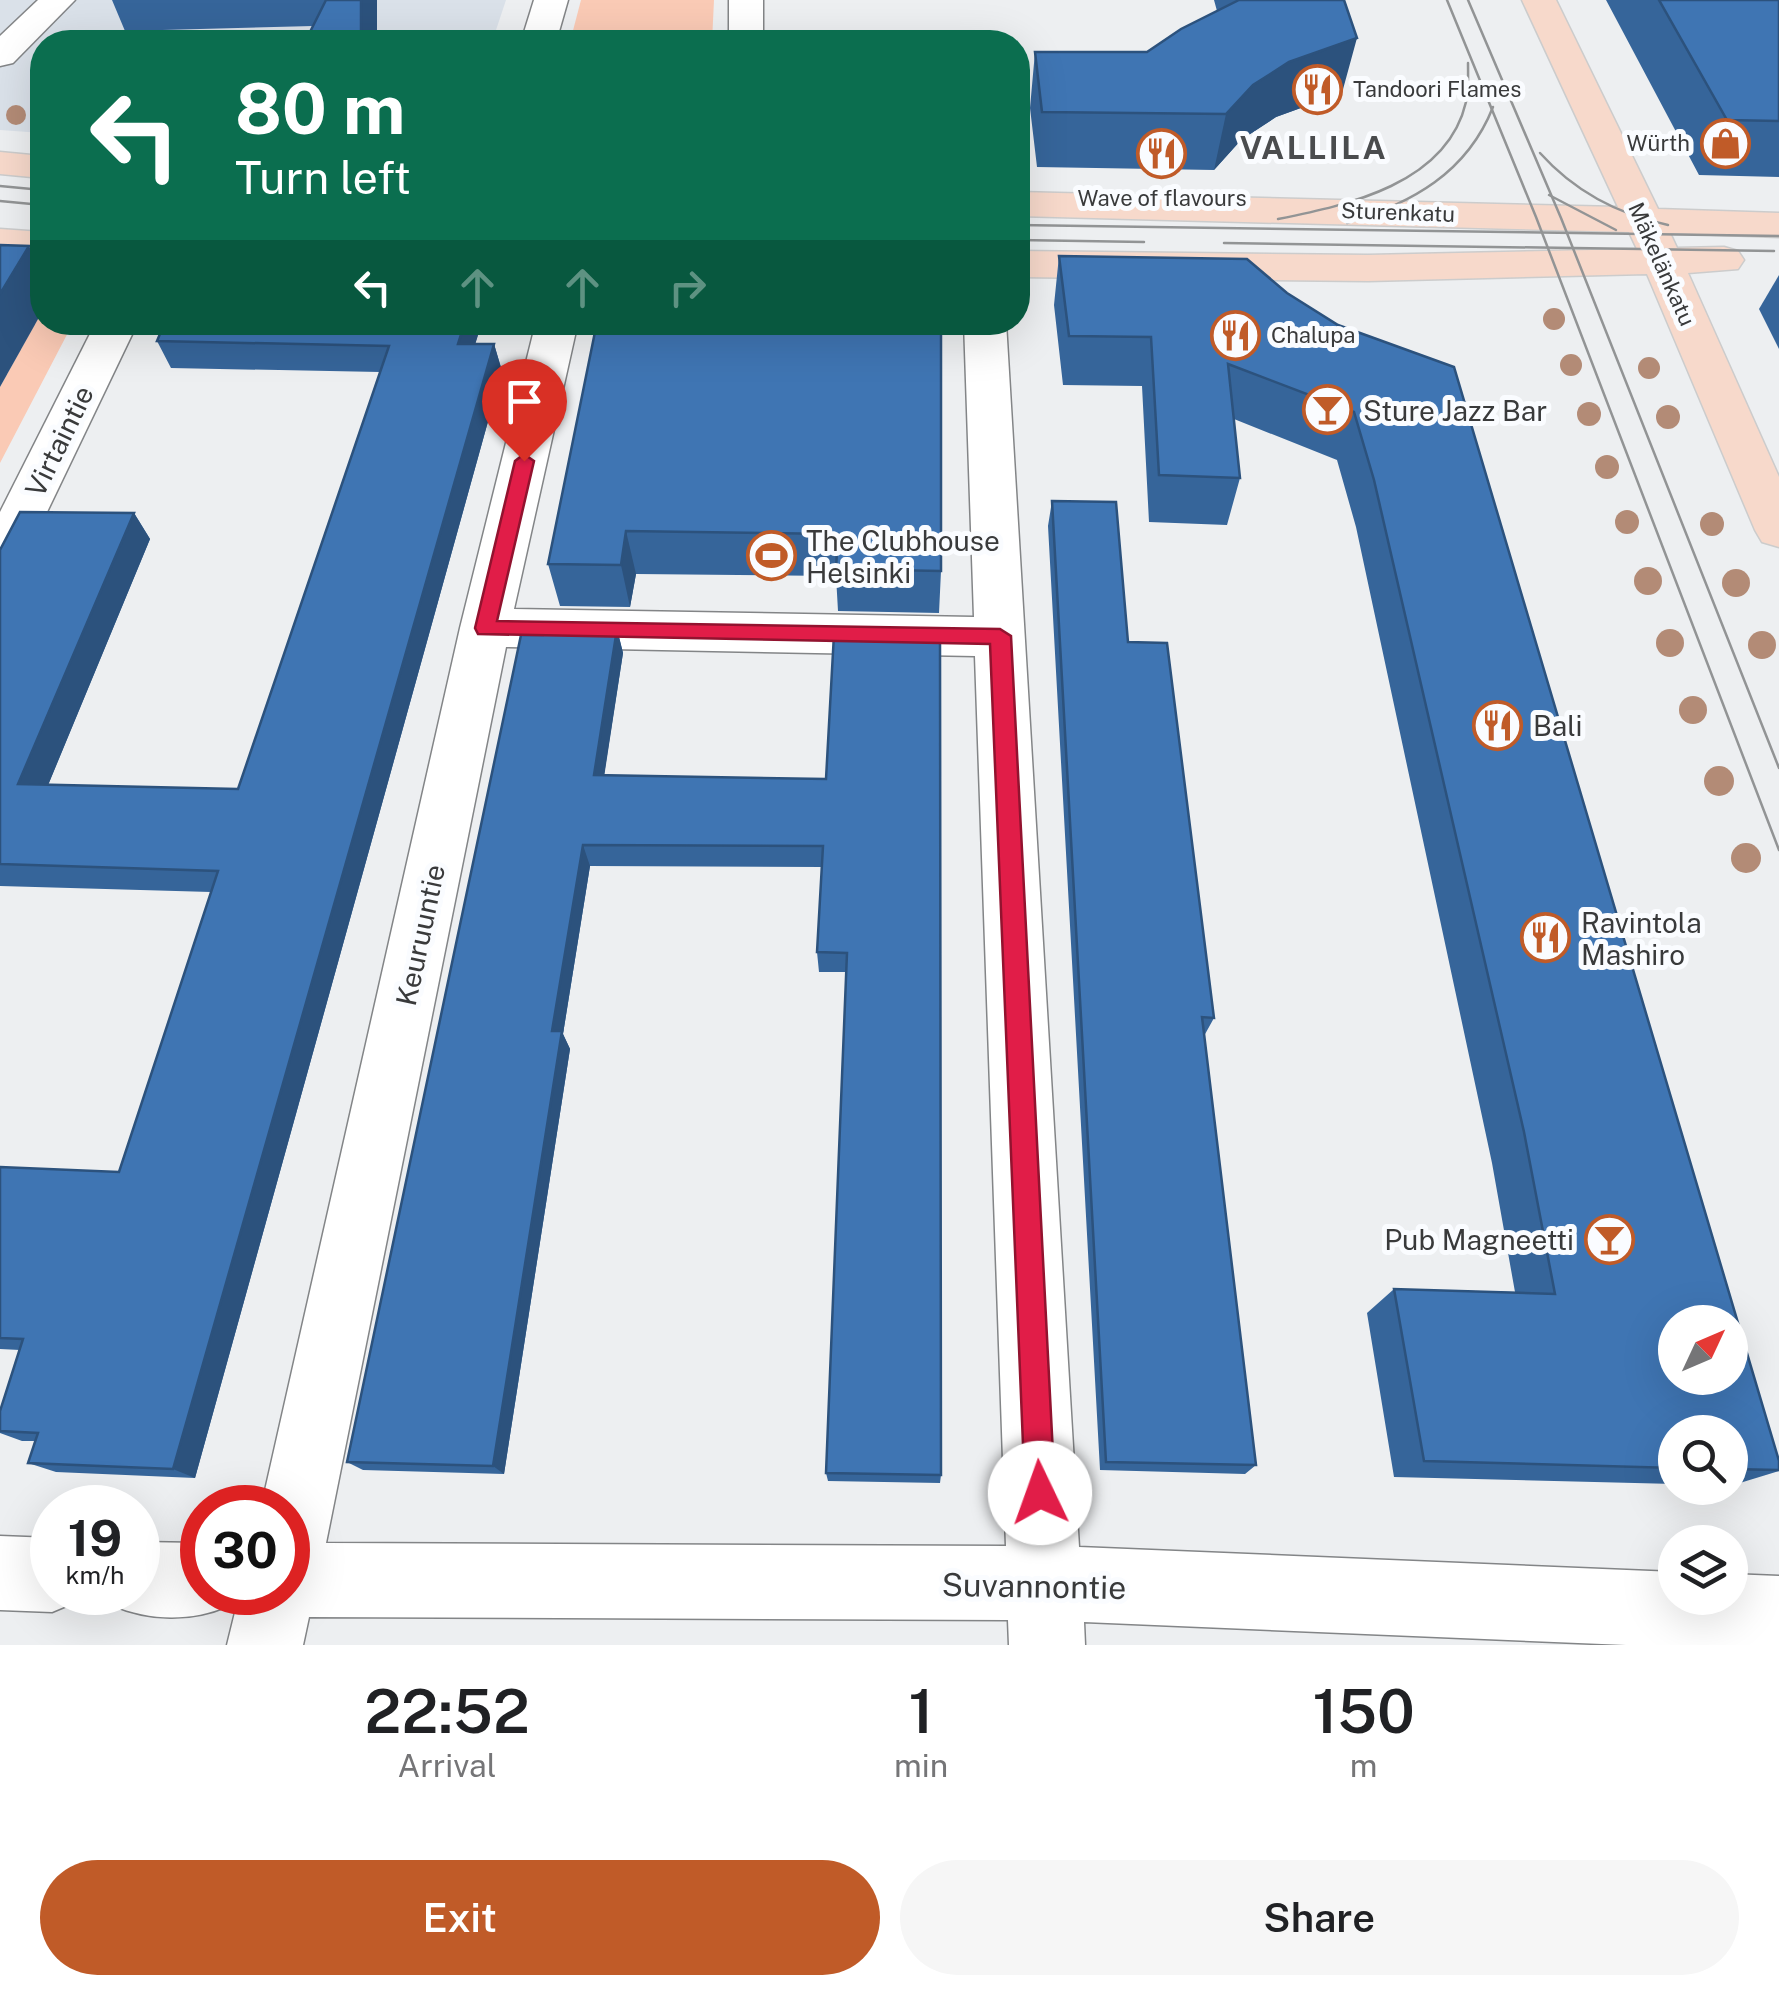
<!DOCTYPE html>
<html lang="en">
<head>
<meta charset="utf-8">
<style>
  body { margin:0; font-family:"Public Sans",sans-serif; background:#f6f6f6; color:#202124; height:100vh; display:flex; flex-direction:column; font-size:38px; white-space:nowrap }
  * { box-sizing:border-box; margin:0 }
  p { font-size:32px; color:#757577 }
  .icon { flex:none; width:55px; height:55px; fill:none; stroke:currentColor; stroke-width:2; stroke-linecap:round; stroke-linejoin:round }
  .map { position:relative; height:1645px; overflow:hidden }
  .panel { display:flex; flex-direction:column; background:#fff; flex:1 }
  .panel>* { flex:none }
  .banner { position:absolute; left:30px; top:30px; width:1000px; height:305px; border-radius:40px; box-shadow:0 10px 40px #0002; background:#0b6e4f; color:#fff; overflow:hidden }
  .needle { width:65px; rotate:46deg }
  .tools { position:absolute; left:1658px; top:1305px; display:grid; gap:20px }
  .tools a { display:grid; place-items:center; width:90px; height:90px; border-radius:50%; background:#fff; box-shadow:0 10px 40px #0002; font-size:50px }
  .speed { position:absolute; left:30px; top:1485px; display:flex; gap:20px; font-size:50px; font-weight:700; text-align:center }
  .speed>* { display:grid; place-content:center; width:130px; height:130px; border-radius:50%; background:#fff; box-shadow:0 10px 40px #0002; line-height:1 }
  .speed small { font-size:25px; font-weight:400 }
  .speed .limit { border:15px solid #d22; background:#fff; color:#111 }
  .pin { position:absolute; display:grid; place-items:center; width:85px; height:85px; color:#fff; margin:-102px -42px; border-radius:50% 50% 50% 0; rotate:-45deg; box-shadow:0 0 10px #0007 }
  .pin .icon { rotate:45deg }
  .me { position:absolute; width:110px; margin:-55px; rotate:357deg; stroke-linejoin:round; filter:drop-shadow(0 0 8px #0008) }
  .turn { display:flex; align-items:center; gap:35px; height:210px; padding:0 40px; font-size:45px }
  .turn .icon { width:130px; height:130px; stroke-width:2.5 }
  .turn b { display:block; font-size:70px; line-height:85px }
  .lanes { display:flex; align-items:center; height:95px; padding:0 40px; background:#0003; justify-content:center; gap:50px; direction:ltr }
  .lanes .off { opacity:.35 }
  .eta { display:flex; justify-content:space-evenly; align-items:center; height:170px; text-align:center }
  .eta b { font-size:60px; font-weight:600; line-height:70px }
  .action { display:flex; gap:20px; margin-top:auto; padding:20px 40px }
  .action a { flex:1; height:115px; border-radius:60px; background:#c05b28; color:#fff; font-size:40px; font-weight:600; line-height:115px; text-align:center }
  .action a+a { background:#f6f6f6; color:#202124 }
  .map>svg:first-child { display:block }
  .built { fill:#dae1e9 }
  .green { fill:#facab5 }
  .lines { fill:none; stroke-linecap:round; stroke-linejoin:round }
  .minor-casing { stroke:#838587; stroke-width:3 }
  .major-casing { stroke:#ccc; stroke-width:3 }
  .minor { fill:#fff; fill-rule:evenodd }
  .major { fill:#f7d9cb; fill-rule:evenodd }
  .tram { stroke:#929495; stroke-width:2.5 }
  .tree { fill:#b38b76 }
  .wall { fill:#36659a }
  .shaded-wall { fill:#2c527d }
  .building { fill:#3f75b3; stroke:#2c527d; stroke-width:2.5; fill-rule:evenodd }
  .route { fill:#e11d48; stroke:#92132f; stroke-width:2.5 }
  .labels { text-anchor:middle; dominant-baseline:central; stroke-width:10; stroke-linejoin:round; paint-order:stroke }
  .far-poi-label { font-size:22px; fill:#393a3b; stroke:#fafcff; text-anchor:start }
  .far-street-label { font-size:22px; fill:#393a3b; stroke:#fafcff }
  .poi-label { font-size:28px; fill:#393a3b; stroke:#fafcff; text-anchor:start }
  .street-label { font-size:28px; fill:#393a3b; stroke:#fafcff }
  .far-district-label { font-size:32px; font-weight:bold; letter-spacing:2.5px; fill:#4a4c4e; stroke:#fafcff }
  .near-street-label { font-size:32px; fill:#393a3b; stroke:#fafcff }
</style>
</head>
<body>
<div class="map">
<svg width="1779" height="1645" viewBox="0 0 1779 1645">
  <rect width="100%" height="100%" fill="#edeff1"/>
  <path class="built" d="M0 0H506L492 42H42V133L0 130Z"/>
  <g class="green">
    <path d="M581 0H714L712 42H570Z"/>
    <path d="M42 311V322L73 323 0 463V387Z"/>
  </g>
  <g class="lines">
    <defs>
      <g id="minor">
        <path d="M38 0H75L13 63 0 66V36Z"/>
        <path d="M534 0H568L556 42H521Z"/>
        <rect x="729" y="0" width="34" height="42"/>
        <path d="M96 322H138L24 560 17 573 0 578V512Z"/>
        <path d="M536 322H578L514 609 974 617 964 322H1006L1079 1547 1675 1572V1598H1730V1574L1779 1576V1645H1626L1084 1622 1085 1645H1009L1008 1620 309 1617 303 1645H227L240 1592H288V1508H261L460 628ZM506 647 975 656 1006 1546 326 1543Z"/>
        <path d="M0 1536 52 1538V1592H82L78 1601 52 1612 0 1610Z"/>
        <path d="M138 1542 202 1543V1592H234L228 1606C191 1622 149 1621 112 1605L107 1592H138Z"/>
      </g>
      <g id="major">
        <path d="M1522 0H1556L1658 209 1779 213V237L1670 233 1677 248 1724 247 1738 251 1744 260 1738 269 1688 273 1779 477V547L1762 542 1755 530 1647 274 1368 281 1018 277V251L1368 255 1637 249 1629 232 1018 216V192L1618 207Z"/>
        <path d="M0 152 42 156V178L0 174Z"/>
        <path d="M0 229 42 232V256L0 253Z"/>
      </g>
    </defs>
    <use href="#minor" class="minor-casing"/>
    <use href="#major" class="major-casing"/>
    <use href="#minor" class="minor"/>
    <use href="#major" class="major"/>
    <g class="tram">
      <path d="M1447 0 1536 217 1779 850"/>
      <path d="M1468 0 1561 218 1779 768"/>
      <path d="M1540 153C1575 192 1617 214 1668 225"/>
      <path d="M0 186 42 190"/>
      <path d="M1549 195 1616 230"/>
      <path d="M0 201 42 205"/>
      <path d="M1278 219C1348 205 1447 184 1466 102 1469 90 1468 75 1468 63"/>
      <path d="M1347 223C1412 203 1467 173 1493 107"/>
      <path d="M1018 225 1779 236"/>
      <path d="M1018 240 1144 242"/>
      <path d="M1224 243 1774 251"/>
    </g>
  </g>
  <g class="tree">
    <circle cx="16" cy="115" r="10"/>
    <circle cx="1554" cy="319" r="11"/>
    <circle cx="1571" cy="365" r="11"/>
    <circle cx="1649" cy="368" r="11"/>
    <circle cx="1589" cy="414" r="12"/>
    <circle cx="1668" cy="417" r="12"/>
    <circle cx="1607" cy="467" r="12"/>
    <circle cx="1627" cy="522" r="12"/>
    <circle cx="1712" cy="524" r="12"/>
    <circle cx="1648" cy="581" r="14"/>
    <circle cx="1736" cy="583" r="14"/>
    <circle cx="1670" cy="643" r="14"/>
    <circle cx="1762" cy="645" r="14"/>
    <circle cx="1693" cy="710" r="14"/>
    <circle cx="1719" cy="781" r="15"/>
    <circle cx="1746" cy="858" r="15"/>
  </g>
  <g class="wall">
    <path d="M112 0H377V42L313 26 125 31Z"/>
    <path d="M1214 0H1344L1342 93 1276 117 1241 140 1214 170 1037 167 1030 108 1035 52H1147L1217 11Z"/>
    <path d="M1606 0H1779V177L1699 175Z"/>
    <path d="M1059 256 1287 293 1338 325 1779 1461V1471L1730 1486V1432H1675V1484L1394 1477 1367 1313 1394 1289 1515 1292 1492 1163 1356 527 1337 460 1234 419 1240 478 1227 525 1149 522 1142 386 1063 385 1054 305Z"/>
    <path d="M1779 275V349L1759 309Z"/>
    <path d="M165 322H482L475 344H494L502 371 195 1478 56 1472 28 1463 36 1441H22L0 1433V1411L20 1350 0 1349V1167L119 1172 211 892 0 886V550L134 513 150 539 48 785 238 789 380 372 171 368 157 341Z"/>
    <path d="M597 322 941 571 939 613 838 611 836 576 636 574 630 607 560 606 548 564Z"/>
    <path d="M1052 501 1128 642 1214 1018 1204 1036 1256 1465 1245 1474 1100 1470 1048 526Z"/>
    <path d="M617 629 623 653 604 775 826 779 941 1475 940 1483 828 1481 826 1473 846 972H819L817 952 822 867 590 866 563 1034 570 1049 504 1474 363 1470 347 1462 543 635Z"/>
  </g>
  <g class="shaded-wall">
    <rect x="361" y="0" width="16" height="42"/>
    <path d="M1357 38 1342 93 1276 117 1241 140 1214 170 1226 114 1253 85 1289 62Z"/>
    <path d="M29 246 42 270V312L0 387V294Z"/>
    <path d="M465 322H482L467 371 458 344Z"/>
    <path d="M494 344 502 371 195 1478 173 1469Z"/>
    <path d="M134 513 150 539 39 807 18 784Z"/>
    <path d="M626 531 636 574 630 607 621 565Z"/>
    <path d="M617 629 623 653 601 797 594 775Z"/>
    <path d="M583 845 590 866 563 1034 570 1049 504 1474 493 1466 552 1031Z"/>
  </g>
  <g class="building">
    <path d="M326 0H361V42H305Z"/>
    <path d="M1239 0H1344L1357 38 1289 62 1253 85 1226 114 1042 112 1035 52H1147L1181 29Z"/>
    <path d="M1659 0H1779V121L1727 120Z"/>
    <path d="M0 245 29 246 0 294Z"/>
    <path d="M1059 256 1247 259 1287 293 1338 325 1454 367 1779 1461V1470L1730 1469V1432H1675V1468L1424 1461 1394 1289 1555 1294 1524 1132 1374 480 1354 412 1228 364 1240 478 1159 475 1151 337 1069 336ZM1675 1322H1730V1378H1675Z"/>
    <path d="M165 322H465L458 344H494L173 1469 28 1463 38 1433 0 1431V1411L23 1339 0 1338V1167L119 1172 218 871 0 864V550L20 512 134 513 18 784 238 789 389 346 157 341Z"/>
    <path d="M597 322H941V571L836 569 838 534 626 531 621 565 548 564Z"/>
    <path d="M1052 501 1116 502 1128 642 1167 643 1214 1018 1202 1017 1256 1465 1106 1462Z"/>
    <path d="M544 628 617 629 594 775 826 779 834 634 940 636 941 1475 826 1473 847 953 817 952 823 846 583 845 552 1031H562L493 1466 347 1462 521 635H543Z"/>
  </g>
  <path class="route" d="M524 454 534 461 497 621 1000 629 1011 636 1055 1493 1051 1504 1040 1508 1030 1504 1025 1493 990 644 478 634 475 628 515 461Z"/>
  <defs>
    <symbol id="restaurant-ring" viewBox="-11 -11 22 22"><circle r="9.5" fill="#fafcff" stroke="#c05b28" stroke-width="1.5"/><path d="M-5-6h1v4h1v-4h1v4h1v-4h1v5L-1.5 .5V6h-2V.5L-5-1ZM5-6V6H3V1.5H1.5Q1.5-4 5-6Z" fill="#c05b28"/></symbol>
    <symbol id="shop-ring" viewBox="-11 -11 22 22"><circle r="9.5" fill="#fafcff" stroke="#c05b28" stroke-width="1.5"/><path d="M-5-2.5h2.3a2.7 3.5 0 0 1 5.4 0H5L5.5 6h-11ZM-1.5-2.5h3a1.5 2.3 0 0 0-3 0Z" fill="#c05b28"/></symbol>
    <symbol id="bar-ring" viewBox="-11 -11 22 22"><circle r="9.5" fill="#fafcff" stroke="#c05b28" stroke-width="1.5"/><path d="M-6-5H6L.8 .8V4.5H3.5V6h-7V4.5H-.8V.8Z" fill="#c05b28"/></symbol>
    <symbol id="stadium-ring" viewBox="-11 -11 22 22"><circle r="9.5" fill="#fafcff" stroke="#c05b28" stroke-width="1.5"/><path d="M0-5a6.5 5 0 1 0 0 10a6.5 5 0 1 0 0-10ZM-3.5-1.8h7v3.6h-7Z" fill="#c05b28"/></symbol>
  </defs>
  <g fill-rule="evenodd">
    <use href="#restaurant-ring" x="1290" y="62" width="55" height="55"/>
    <use href="#shop-ring" x="1698" y="116" width="55" height="55"/>
    <use href="#restaurant-ring" x="1134" y="126" width="55" height="55"/>
    <use href="#restaurant-ring" x="1208" y="308" width="55" height="55"/>
    <use href="#bar-ring" x="1300" y="382" width="55" height="55"/>
    <use href="#stadium-ring" x="744" y="528" width="55" height="55"/>
    <use href="#restaurant-ring" x="1470" y="698" width="55" height="55"/>
    <use href="#restaurant-ring" x="1518" y="910" width="55" height="55"/>
    <use href="#bar-ring" x="1582" y="1212" width="55" height="55"/>
  </g>
  <g class="labels">
    <g class="far-poi-label">
      <text x="1353" y="89">Tandoori Flames</text>
      <text x="1690" y="143" text-anchor="end">Würth</text>
      <text x="1162" y="198" text-anchor="middle">Wave of flavours</text>
      <text x="1271" y="335">Chalupa</text>
    </g>
    <g class="far-street-label">
      <text transform="translate(1398 212) rotate(2)">Sturenkatu</text>
      <text transform="translate(1662 264) rotate(66)">Mäkelänkatu</text>
    </g>
    <g class="poi-label">
      <text x="1363" y="410">Sture Jazz Bar</text>
      <text x="806" y="540">The Clubhouse<tspan x="806" dy="32">Helsinki</tspan></text>
      <text x="1533" y="725">Bali</text>
      <text x="1581" y="922">Ravintola<tspan x="1581" dy="32">Mashiro</tspan></text>
      <text x="1574" y="1239" text-anchor="end">Pub Magneetti</text>
    </g>
    <g class="street-label">
      <text transform="translate(59 441) rotate(-64)">Virtaintie</text>
      <text transform="translate(420 935) rotate(-78)">Keuruuntie</text>
    </g>
    <g class="far-district-label">
      <text x="1314" y="147">VALLILA</text>
    </g>
    <g class="near-street-label">
      <text transform="translate(1034 1586) rotate(1)">Suvannontie</text>
    </g>
  </g>
</svg>
<div class="tools">
<a><svg class="needle" viewBox="-14 -14 28 28"><path d="M0-13l5 13h-10z" fill="#e53935"/><path d="M0 13l5-13h-10z" fill="#757577"/></svg></a>
<a><svg class="icon" aria-label="search" viewBox="0 0 24 24"><circle cx="10" cy="10" r="6"/><path d="M15 15l6 6"/></svg></a>
<a><svg class="icon" aria-label="layers" viewBox="0 0 24 24"><path d="M12 4l9 5-9 5-9-5zM3 14l9 5 9-5"/></svg></a>
</div>
<div class="speed"><div>19<small>km/h</small></div><div class="limit">30</div></div>
<div class="pin" style="left:524px;top:461px;background:#d93025"><svg class="icon" aria-label="arrive" viewBox="0 0 24 24"><path d="M6 21V4h12l-3 4 3 4H6"/></svg></div>
<svg class="me" style="left:1040px;top:1493px" viewBox="-20 -20 40 40"><circle r="19" fill="#fff"/><path d="M0-13L10 11 0 6-10 11z" fill="#e11d48"/></svg>
<div class="banner">
<div class="turn"><svg class="icon" aria-label="left" viewBox="0 0 24 24"><path d="M17 20v-9H6M10 6l-5 5 5 5"/></svg><div><b>80 m</b>Turn left</div></div>
<div class="lanes"><svg class="icon" aria-label="left" viewBox="0 0 24 24"><path d="M17 20v-9H6M10 6l-5 5 5 5"/></svg><svg class="icon off" aria-label="ahead" viewBox="0 0 24 24"><path d="M12 20V5M6 11l6-6 6 6"/></svg><svg class="icon off" aria-label="ahead" viewBox="0 0 24 24"><path d="M12 20V5M6 11l6-6 6 6"/></svg><svg class="icon off" aria-label="right" viewBox="0 0 24 24"><path d="M7 20v-9h11M14 6l5 5-5 5"/></svg></div>
</div>
</div>
<section class="panel">
<div class="eta">
<div><b>22:52</b><p>Arrival</p></div>
<div><b>1</b><p>min</p></div>
<div><b>150</b><p>m</p></div>
</div>
<div class="action"><a>Exit</a><a>Share</a></div>
</section>
</body>
</html>
